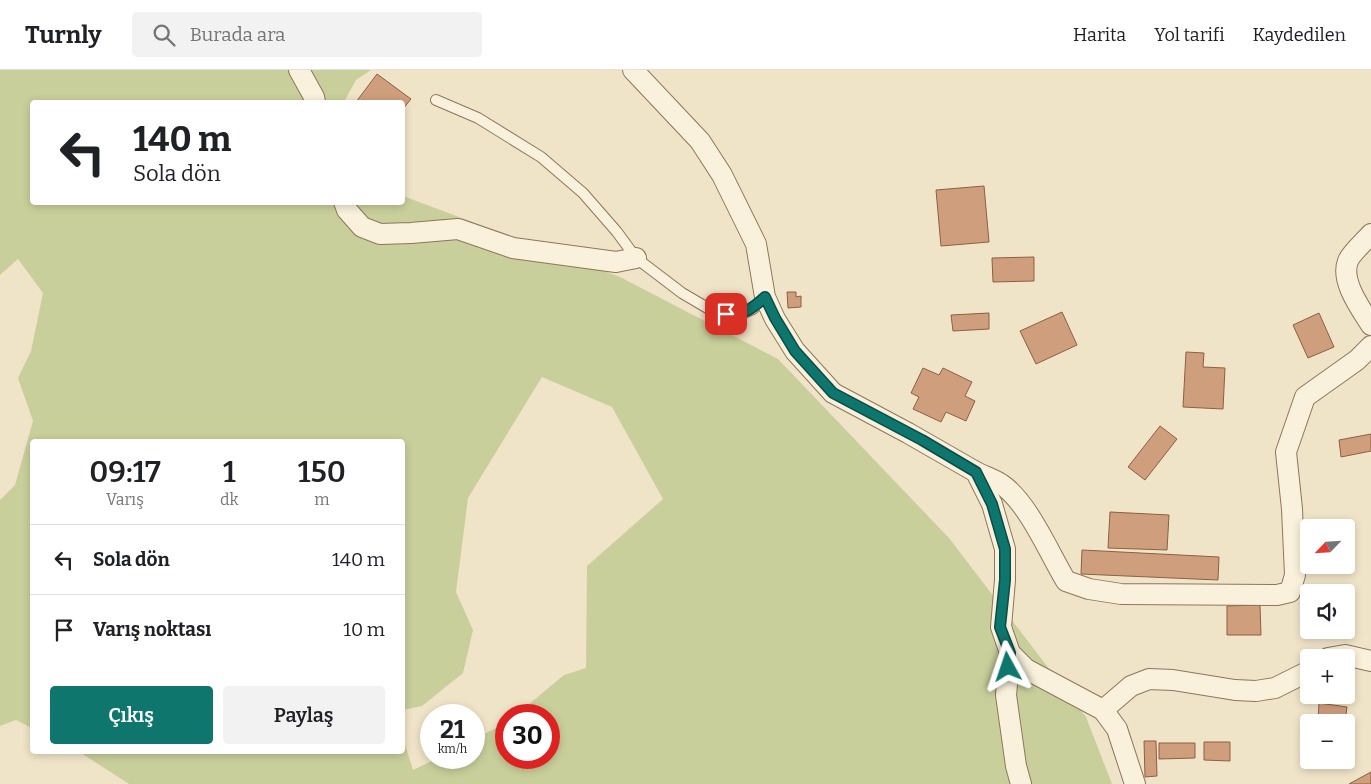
<!DOCTYPE html>
<html lang="tr">
<head>
<meta charset="utf-8">
<style>
  body { margin:0; font-family:Bitter,serif; background:#f2f2f2; color:#202124; height:100vh; display:flex; flex-direction:column; font-size:19px; white-space:nowrap }
  * { box-sizing:border-box; margin:0 }
  p { font-size:16px; color:#757577 }
  .icon { flex:none; width:28px; height:28px; fill:none; stroke:currentColor; stroke-width:2; stroke-linecap:round; stroke-linejoin:round }
  .map { position:relative; flex:1; overflow:hidden }
  .sheet { position:absolute; left:30px; top:369px; width:375px; height:315px; display:flex; flex-direction:column; background:#fff; border-radius:5px; box-shadow:0 2px 8px #0003 }
  .sheet>* { flex:none }
  .guide { position:absolute; left:30px; top:30px; width:375px; height:105px; border-radius:5px; box-shadow:0 2px 8px #0003; background:#fff; color:#202124; overflow:hidden }
  .needle { width:32px; rotate:245deg }
  .tools { position:absolute; left:1300px; top:449px; display:grid; gap:10px }
  .tools a { display:grid; place-items:center; width:55px; height:55px; border-radius:5px; background:#fff; box-shadow:0 2px 8px #0003; font-size:25px }
  .speed { position:absolute; left:420px; top:634px; display:flex; gap:10px; font-size:25px; font-weight:700; text-align:center }
  .speed>* { display:grid; place-content:center; width:65px; height:65px; border-radius:50%; background:#fff; box-shadow:0 2px 8px #0003; line-height:1 }
  .speed small { font-size:12px; font-weight:400 }
  .speed .limit { border:8px solid #d22; background:#fff; color:#111 }
  .pin { position:absolute; display:grid; place-items:center; width:42px; height:42px; color:#fff; margin:-21px; border-radius:10px; box-shadow:0 2px 8px #0006 }
  .me { position:absolute; width:55px; margin:-28px; rotate:355deg; stroke-linejoin:round; filter:drop-shadow(0 0 4px #0008) }
  .turn { display:flex; align-items:center; gap:18px; height:105px; padding:0 20px; font-size:22px }
  .turn .icon { width:65px; height:65px; stroke-width:2.5 }
  .turn b { display:block; font-size:35px; line-height:42px }
  .eta { display:flex; justify-content:space-evenly; align-items:center; height:85px; text-align:center }
  .eta b { font-size:30px; font-weight:600; line-height:35px }
  .cta { display:flex; gap:10px; margin-top:auto; padding:10px 20px }
  .cta a { flex:1; height:58px; border-radius:5px; background:#0f766e; color:#fff; font-size:20px; font-weight:600; line-height:58px; text-align:center }
  .cta a+a { background:#f2f2f2; color:#202124 }
  ul { padding:0; list-style:none }
  li { display:flex; align-items:center; gap:15px; height:70px; padding:0 20px; border-top:1px solid #e0e0e0 }
  li div { flex:1 }
  li b { display:block; font-size:19px }
  li em { font-style:normal }
  header { display:flex; align-items:center; gap:30px; box-sizing:border-box; height:70px; padding:0 25px; background:#fff; border-bottom:1px solid #e0e0e0 }
  header strong { font-size:24px }
  nav { display:flex; gap:28px; margin-inline-start:auto; font-size:18px }
  .search { width:350px; height:45px; background:#f2f2f2; display:flex; align-items:center; gap:12px; box-sizing:border-box; padding:0 18px; border-radius:5px; color:#757577; font-size:19px }
  .map>svg:first-child { display:block }
  .green { fill:#c9cf9b }
  .building { fill:#cf9f7d; stroke:#8d5f41 }
  .lines { fill:none; stroke-linecap:round; stroke-linejoin:round }
  .service-casing { stroke:#8d765c; stroke-width:12 }
  .minor-casing { stroke:#8d765c; stroke-width:22 }
  .service { stroke:#faf1dc; stroke-width:10 }
  .minor { stroke:#faf1dc; stroke-width:20 }
  .route-casing { stroke:#0a4d48; stroke-width:12 }
  .route { stroke:#0f766e; stroke-width:9 }
</style>
</head>
<body>
<header>
<strong>Turnly</strong>
<div class="search"><svg class="icon" aria-label="search" viewBox="0 0 24 24"><circle cx="10" cy="10" r="6"/><path d="M15 15l6 6"/></svg>Burada ara</div>
<nav><a>Harita</a><a>Yol tarifi</a><a>Kaydedilen</a></nav>
</header>
<div class="map">
<svg width="1371" height="714" viewBox="0 0 1371 714">
  <rect width="100%" height="100%" fill="#f0e4c8"/>
  <path class="green" d="M0 0H371L356 10 344 32H32V132H402L403 126 620 207 778 289 949 468 1086 647 1112 714H129L78 681H402L403 668 413 700 438 688H474V669L506 653V688H549V645H516L564 605 586 598 587 496 663 429 612 337 542 307 468 428 456 522 473 560 463 603 422 636 403 640 402 371H32V658L16 650 0 656V430L15 415 33 351 18 308 31 281 43 223 18 189 0 205Z"/>
  <g class="building">
    <path d="M377 4 411 29 402 40V32H356Z"/>
    <path d="M984 116 989 172 941 176 936 120Z"/>
    <path d="M1034 187V211L993 212 992 188Z"/>
    <path d="M787 222H796V227L801 226V237L788 238Z"/>
    <path d="M1062 242 1077 275 1036 294 1020 261Z"/>
    <path d="M989 243V259L953 261 951 245Z"/>
    <path d="M1319 243 1334 277 1308 288 1293 255Z"/>
    <path d="M1186 282 1204 283 1203 297 1225 298 1223 339 1183 337Z"/>
    <path d="M923 298 939 305 943 298 972 312 965 326 975 331 966 351 946 342 941 352 913 339 919 327 911 323Z"/>
    <path d="M1160 356 1177 369 1145 410 1128 397Z"/>
    <path d="M1371 364V381L1341 387 1339 370Z"/>
    <path d="M1110 442 1169 445 1167 480 1108 478Z"/>
    <path d="M1082 480 1219 487 1218 510 1081 504Z"/>
    <path d="M1260 535 1261 565H1227V536Z"/>
    <path d="M1319 633 1347 637 1345 652 1318 651Z"/>
    <path d="M1144 671H1156L1157 706 1145 707Z"/>
    <path d="M1204 672H1230V691L1204 690Z"/>
    <path d="M1159 673H1195V688L1159 689Z"/>
    <path d="M1371 702V714H1349Z"/>
  </g>
  <g class="lines">
    <defs>
      <path id="service" d="M436 30 478 48 541 87 583 123 617 162 636 188 682 223 716 243 737 246 753 239 765 227"/>
      <g id="minor">
        <path d="M299 0 314 27 315 32"/>
        <path d="M633 0 700 71 722 105 756 174 765 227 775 249 795 281 833 323 908 363 976 402 992 434 1005 479V510L1001 557 1010 583 1026 599 1103 640 1117 659 1135 714"/>
        <path d="M344 132 347 140 362 157 380 164 411 163 458 159 513 178 616 192 636 188"/>
        <path d="M1371 164C1365 171 1351 183 1348 191 1340 211 1361 239 1371 255"/>
        <path d="M976 402C984 406 993 409 1001 414 1028 432 1049 483 1066 511L1089 519 1121 524 1277 525 1290 522 1295 505 1292 439 1286 382 1305 327 1357 290 1371 276"/>
        <path d="M1010 583 1006 625 1016 696 1021 714"/>
        <path d="M1328 588 1345 585 1371 591"/>
        <path d="M1103 640 1131 616 1149 609 1173 610 1235 620 1256 621 1275 618 1309 601"/>
      </g>
    </defs>
    <use href="#service" class="service-casing"/>
    <use href="#minor" class="minor-casing"/>
    <use href="#service" class="service"/>
    <use href="#minor" class="minor"/>
  </g>
  <g class="lines">
    <defs>
      <path id="route" d="M726 244C743 246 753 238 765 227L775 248 795 281 833 323 922 370 976 402 992 434 1005 479V510L1000 557 1010 583 1008 597"/>
    </defs>
    <use href="#route" class="route-casing"/>
    <use href="#route" class="route"/>
  </g>
</svg>
<div class="tools">
<a><svg class="needle" viewBox="-14 -14 28 28"><path d="M0-13l5 13h-10z" fill="#e53935"/><path d="M0 13l5-13h-10z" fill="#757577"/></svg></a>
<a><svg class="icon" aria-label="sound" viewBox="0 0 24 24"><path d="M4 9h4l5-4v14l-5-4H4zM17 9q2 3 0 6"/></svg></a>
<a>+</a>
<a>−</a>
</div>
<div class="speed"><div>21<small>km/h</small></div><div class="limit">30</div></div>
<div class="pin" style="left:726px;top:244px;background:#d93025"><svg class="icon" aria-label="arrive" viewBox="0 0 24 24"><path d="M6 21V4h12l-3 4 3 4H6"/></svg></div>
<svg class="me" style="left:1008px;top:597px" viewBox="-20 -20 40 40"><path d="M0-17L14 15 0 8-14 15z" fill="#0f766e" stroke="#fff" stroke-width="4"/></svg>
<div class="guide">
<div class="turn"><svg class="icon" aria-label="left" viewBox="0 0 24 24"><path d="M17 20v-9H6M10 6l-5 5 5 5"/></svg><div><b>140 m</b>Sola dön</div></div>
</div>
<section class="sheet">
<div class="eta">
<div><b>09:17</b><p>Varış</p></div>
<div><b>1</b><p>dk</p></div>
<div><b>150</b><p>m</p></div>
</div>
<ul>
<li><svg class="icon" aria-label="left" viewBox="0 0 24 24"><path d="M17 20v-9H6M10 6l-5 5 5 5"/></svg><div><b>Sola dön</b></div><em>140 m</em></li>
<li><svg class="icon" aria-label="arrive" viewBox="0 0 24 24"><path d="M6 21V4h12l-3 4 3 4H6"/></svg><div><b>Varış noktası</b></div><em>10 m</em></li>
</ul>
<div class="cta"><a>Çıkış</a><a>Paylaş</a></div>
</section>
</div>
</body>
</html>
